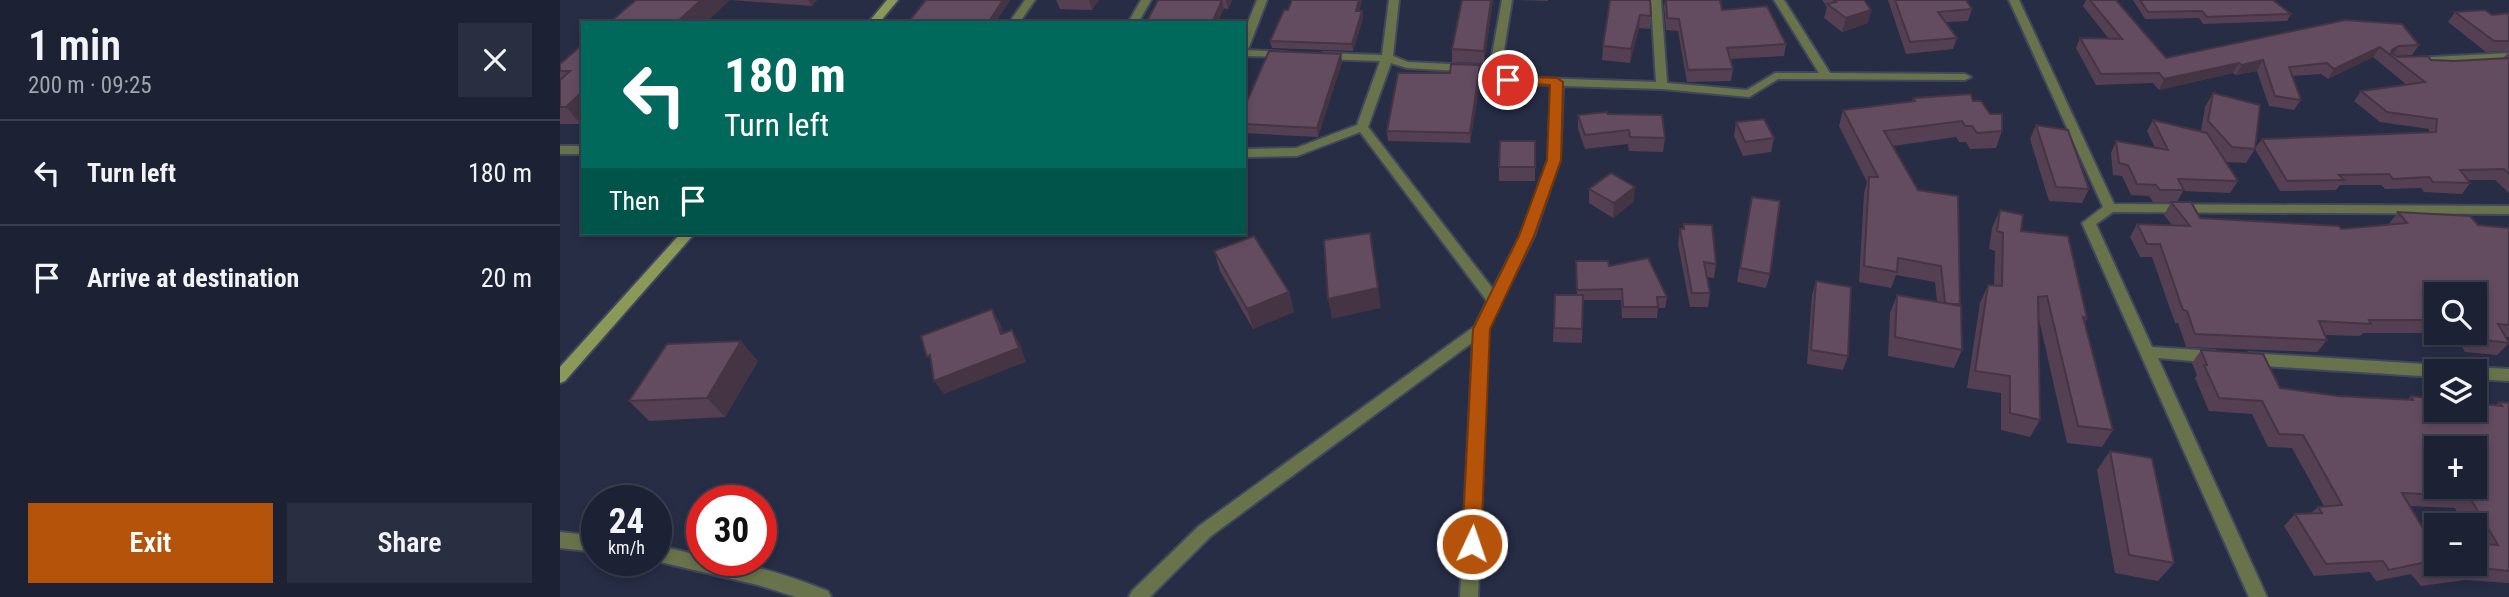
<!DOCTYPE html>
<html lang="en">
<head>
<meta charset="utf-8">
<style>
  body { margin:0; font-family:"Roboto Condensed",sans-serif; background:#292f40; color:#f1f3f6; height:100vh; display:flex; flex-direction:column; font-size:26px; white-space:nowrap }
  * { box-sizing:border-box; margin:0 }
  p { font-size:23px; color:#a0a4ac }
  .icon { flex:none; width:38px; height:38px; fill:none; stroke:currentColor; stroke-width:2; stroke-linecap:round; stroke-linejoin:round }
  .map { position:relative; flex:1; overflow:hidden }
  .sheet { display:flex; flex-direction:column; background:#1c2234; width:560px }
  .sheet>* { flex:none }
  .guide { position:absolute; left:21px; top:21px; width:665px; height:214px; border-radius:0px; box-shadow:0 4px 10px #0003,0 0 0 2px #3a3f4f; background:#00695c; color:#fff; overflow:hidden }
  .controls { position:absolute; left:1864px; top:282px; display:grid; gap:14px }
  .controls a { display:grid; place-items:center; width:63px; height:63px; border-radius:0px; background:#1c2234; box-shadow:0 4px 10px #0003,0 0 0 2px #3a3f4f; font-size:35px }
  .speed { position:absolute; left:21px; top:485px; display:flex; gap:14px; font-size:35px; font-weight:700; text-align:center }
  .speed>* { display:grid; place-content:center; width:91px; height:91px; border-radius:50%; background:#1c2234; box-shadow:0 4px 10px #0003,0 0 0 2px #3a3f4f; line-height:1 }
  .speed small { font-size:18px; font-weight:400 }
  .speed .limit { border:10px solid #d22; background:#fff; color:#111 }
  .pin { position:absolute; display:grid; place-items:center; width:60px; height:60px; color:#fff; margin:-30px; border:4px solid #fff; border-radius:50%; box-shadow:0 2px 7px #0007 }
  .me { position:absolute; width:77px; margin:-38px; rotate:3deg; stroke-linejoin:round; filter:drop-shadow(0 0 5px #0008) }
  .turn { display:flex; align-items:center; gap:24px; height:147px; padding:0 28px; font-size:32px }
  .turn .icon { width:91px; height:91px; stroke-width:2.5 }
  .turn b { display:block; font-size:49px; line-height:60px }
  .then { display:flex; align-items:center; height:66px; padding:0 28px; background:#0003; gap:14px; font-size:26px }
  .round { display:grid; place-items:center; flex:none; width:74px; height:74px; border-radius:0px; background:#292f40 }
  .overview { display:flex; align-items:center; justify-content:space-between; height:119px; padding:0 28px }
  h1 { font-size:42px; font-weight:600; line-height:52px }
  .button { display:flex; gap:14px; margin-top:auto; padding:14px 28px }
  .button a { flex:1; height:80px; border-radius:0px; background:#b45309; color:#fff; font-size:28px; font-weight:600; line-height:80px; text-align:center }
  .button a+a { background:#292f40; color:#f1f3f6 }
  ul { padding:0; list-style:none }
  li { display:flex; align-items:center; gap:21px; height:105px; padding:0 28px; border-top:2px solid #3a3f4f }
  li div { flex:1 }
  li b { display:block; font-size:26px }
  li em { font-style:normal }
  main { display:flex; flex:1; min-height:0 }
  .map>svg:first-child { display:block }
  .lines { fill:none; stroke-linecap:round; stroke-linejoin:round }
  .street-casing { stroke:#41485e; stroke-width:4 }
  .secondary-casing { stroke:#41485e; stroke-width:4 }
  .street { fill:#69734b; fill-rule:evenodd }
  .secondary { fill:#8a9958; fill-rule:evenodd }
  .wall { fill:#554053; fill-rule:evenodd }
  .shaded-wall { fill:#453443 }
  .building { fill:#634b60; stroke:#453443; stroke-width:2; fill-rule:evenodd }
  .route { fill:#b45309; stroke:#753606; stroke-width:2 }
</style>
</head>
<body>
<main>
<section class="sheet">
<div class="overview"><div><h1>1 min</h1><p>200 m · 09:25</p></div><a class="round"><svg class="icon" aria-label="close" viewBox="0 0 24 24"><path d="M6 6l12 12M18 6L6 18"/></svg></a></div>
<ul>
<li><svg class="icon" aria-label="left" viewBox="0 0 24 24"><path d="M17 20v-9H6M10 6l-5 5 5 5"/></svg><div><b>Turn left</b></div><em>180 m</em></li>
<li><svg class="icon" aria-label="arrive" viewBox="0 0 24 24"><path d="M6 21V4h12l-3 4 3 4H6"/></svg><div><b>Arrive at destination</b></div><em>20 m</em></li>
</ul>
<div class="button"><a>Exit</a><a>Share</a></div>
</section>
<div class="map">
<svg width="1949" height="597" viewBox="0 0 1949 597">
  <rect width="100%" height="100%" fill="#262d45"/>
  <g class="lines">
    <defs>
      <g id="street">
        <path d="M465 0H475L459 23H449Z"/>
        <path d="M581 0H591L578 23H568Z"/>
        <path d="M697 0H707L689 47 686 50 725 52 729 53V57L684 56V32Z"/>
        <path d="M829 0H839L833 56 848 62 930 66 942 0H952L941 69 951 77 1096 82 1091 0H1101L1107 83 1187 90 1215 73H1259L1214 0H1224L1270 73 1405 74 1411 77 1405 80 1218 79 1189 97 1102 89 1003 86 1000 160 974 236 928 329 918 597H900L913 342 651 536 590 597H569L572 591 639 526 915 326 927 301 800 132 737 156 684 157V149L736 148 797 125 820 61 763 59 757 56 763 53 822 55ZM831 63 847 68 932 73 948 83 991 85 988 160 960 236 933 289 808 127Z"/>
        <path d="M1449 0H1459L1554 204 1949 206V214L1553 212 1536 224 1592 347 1655 351 1660 353 1662 357 1660 361 1655 363 1598 358 1707 597H1689L1522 223 1543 207Z"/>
        <path d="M1949 53V59L1853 64 1847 61 1853 58Z"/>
        <rect x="0" y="146" width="23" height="8"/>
        <path d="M1689 353 1880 365 1885 367 1887 371H1876V377L1689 365 1684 363 1682 359 1684 355Z"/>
        <path d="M1914 367 1949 369V381L1914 379V371H1908Z"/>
        <path d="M0 532 37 536V552L0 548Z"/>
        <path d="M96 545 142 556V560C183 560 229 576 268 591L271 597H236L198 585 96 561 94 560H96Z"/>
      </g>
      <g id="secondary">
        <path d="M327 0H338L319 23H308Z"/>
        <path d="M121 233H135L5 381 0 383V367Z"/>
      </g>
    </defs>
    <use href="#street" class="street-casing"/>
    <use href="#secondary" class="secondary-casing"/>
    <use href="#street" class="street"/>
    <use href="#secondary" class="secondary"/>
  </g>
  <g class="wall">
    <path d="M170 0H257L252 6Z"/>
    <path d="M366 0H450L435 23H352L350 20Z"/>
    <path d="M496 0H539L532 10 500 9Z"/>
    <path d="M598 0H672L668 9Z"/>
    <path d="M732 0H802L799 11H802L803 18 793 51 712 48 710 41 728 10Z"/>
    <path d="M933 0 924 63 892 62V49Z"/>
    <path d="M954 0H988V1Z"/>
    <path d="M1050 0 1091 16 1090 29 1079 28 1070 63 1042 60 1043 46Z"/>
    <path d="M1105 0H1160L1162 10 1226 44 1224 56 1170 59 1173 69 1171 81 1127 82 1118 31 1106 30 1104 8Z"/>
    <path d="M1262 0H1304L1311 10 1308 23 1282 32 1264 18 1267 7Z"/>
    <path d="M1328 0H1406L1412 9 1408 21 1386 22 1397 38 1393 49 1346 54Z"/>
    <path d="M1526 0H1556L1606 58 1785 20 1859 45 1852 55 1836 56 1838 57 1894 61 1942 59 1949 52V193L1935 180H1908L1910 183 1902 194 1864 192 1861 188 1825 189 1821 185H1780L1776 190 1720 191 1695 149 1686 163 1665 162 1678 181 1670 193 1623 191 1617 202H1593L1589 196 1571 195 1562 176 1553 175 1551 153 1556 141 1595 148 1587 131 1593 120 1641 131 1645 107 1653 93 1695 148 1702 139 1869 132V129L1820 122 1794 101 1801 91 1847 85 1813 57 1768 79 1761 74 1732 76 1741 100 1734 110 1709 106 1697 71 1676 75 1673 73 1599 90 1593 83 1536 85 1516 48 1520 38 1549 39 1523 6Z"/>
    <path d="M1573 0H1713L1731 14 1727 21 1643 24 1639 18 1585 19Z"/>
    <path d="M1895 12 1932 15 1949 13V51L1926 52 1888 22Z"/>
    <path d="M23 44V122L21 124H0V64Z"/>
    <path d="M781 54 782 62 758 137 684 133V108Z"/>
    <path d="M920 65 921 75 910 143 828 141 827 131 890 73Z"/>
    <path d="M1353 98 1413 101 1442 131 1436 148 1410 149 1406 142H1399L1396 137 1333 146 1400 304 1402 350 1394 368 1328 356 1330 313 1337 295 1377 301 1375 282 1336 275 1331 288 1299 282 1304 193 1307 182 1279 126 1283 110 1352 101Z"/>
    <path d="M1018 115 1105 138 1103 152 1069 151 1068 144 1025 149 1018 129Z"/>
    <path d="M1176 122 1214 138 1211 152 1183 156 1174 136Z"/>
    <path d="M1476 125 1529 189 1522 203 1489 201 1470 139Z"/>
    <path d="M975 141V181H939V167Z"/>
    <path d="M1029 189 1074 201 1053 218 1029 203Z"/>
    <path d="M1192 197 1210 274 1206 288 1177 282Z"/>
    <path d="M1611 202 1640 218 1781 229 1828 225 1838 212 1918 225 1949 228V337H1946L1949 343 1937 355 1905 352 1897 339H1871L1867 333H1803L1800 336 1765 335 1767 340 1757 352 1626 347 1618 323H1615L1592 257H1580L1570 237 1577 224 1612 225 1604 215ZM1876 294 1914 332H1876Z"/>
    <path d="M1440 210 1461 231 1527 318 1525 322 1553 430 1542 447 1507 443 1478 315 1480 420 1470 437 1441 430V393L1407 388 1420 303 1428 285H1434L1435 251 1429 249 1432 228Z"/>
    <path d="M1124 224 1156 264 1154 278 1147 277 1150 293 1148 307H1130L1118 244 1120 229H1123Z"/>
    <path d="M654 251 729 292 734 312 693 329 660 271Z"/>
    <path d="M1016 261 1049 266 1107 297 1105 308H1098L1097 318H1062L1061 300H1023L1022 343 993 342 995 295H1017Z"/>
    <path d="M1256 281 1288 356 1283 370 1247 364 1252 295Z"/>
    <path d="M1641 350 1720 388 1778 396 1848 399 1851 396 1936 405 1939 402 1949 403V583L1905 580 1861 586 1851 574 1816 581 1810 572 1754 576 1724 526 1735 514 1751 513 1758 507 1764 506 1732 448 1708 447 1692 414 1649 411 1635 378 1637 375 1632 363ZM1850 506 1895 508 1904 525H1914V564L1870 540Z"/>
    <path d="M198 361 165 417 89 421 69 401Z"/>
    <path d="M1550 451 1614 563 1598 581 1555 573 1537 470Z"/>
  </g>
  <g class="shaded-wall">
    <path d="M141 0H170L146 23H116Z"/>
    <path d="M248 0H257L252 6Z"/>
    <path d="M443 0H450L435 23H428Z"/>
    <path d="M529 0H539L532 10Z"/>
    <path d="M662 0 664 9 658 23H652Z"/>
    <path d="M666 0H672L668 9Z"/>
    <path d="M799 0H802L797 18 796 11Z"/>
    <path d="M931 0H933L924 63V51Z"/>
    <path d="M1311 10 1308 23 1282 32 1286 18Z"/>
    <path d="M802 11 803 18 793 51 792 44Z"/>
    <path d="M1080 15 1079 28 1070 63 1071 49Z"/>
    <path d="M1839 46 1832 56 1829 54 1832 50Z"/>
    <path d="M1820 47 1813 57 1768 79 1774 69Z"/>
    <path d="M781 54 782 62 758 137 757 128Z"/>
    <path d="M1703 60 1697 71 1676 75 1682 65Z"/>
    <path d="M1679 63 1673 73 1599 90 1604 79Z"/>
    <path d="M920 65 921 75 910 143V133Z"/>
    <path d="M23 91V122L21 124 6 107Z"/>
    <path d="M1075 187 1074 201 1053 218 1054 203Z"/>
    <path d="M810 233 821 308 772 319 768 299Z"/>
    <path d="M729 292 734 312 693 329 687 309Z"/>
    <path d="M432 309 440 323 449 348 441 334Z"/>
    <path d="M452 330 460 344 466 362 384 394 374 381Z"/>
    <path d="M181 341 198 361 165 417 147 398Z"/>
  </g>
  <g class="building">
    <path d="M76 0H141L116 23H49Z"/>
    <path d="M366 0H443L428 23 350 20Z"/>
    <path d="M598 0H662L652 23H586Z"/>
    <path d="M732 0H799L796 11H802L792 44 710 41 724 10H728Z"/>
    <path d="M902 0H931L924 51 892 49Z"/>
    <path d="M1050 0H1090L1091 16 1080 15 1071 49 1043 46Z"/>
    <path d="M1106 0H1160L1162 10 1207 6 1226 44 1167 48 1173 69 1128 70 1119 19 1107 18Z"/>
    <path d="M1274 0H1304L1311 10 1286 18 1267 4 1276 2Z"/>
    <path d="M1335 0H1406L1412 9 1378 12 1397 38 1350 42Z"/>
    <path d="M1530 0H1556L1606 58 1785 20 1842 24 1859 45 1839 46 1832 50 1831 53 1838 57 1868 56 1871 60 1894 61 1949 58V174L1944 169 1900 170 1910 183 1873 182 1869 177 1833 179 1829 174 1779 175 1784 180 1727 181 1702 139 1876 132 1877 119 1827 112 1801 91 1865 82 1820 47 1774 69 1767 63 1729 67 1741 100 1715 96 1703 60 1682 65 1679 63 1604 79 1599 73 1541 74 1520 38 1562 39Z"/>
    <path d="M1580 0H1713L1731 14 1647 17 1642 11 1588 12Z"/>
    <path d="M1925 10 1932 15 1949 13V41H1934L1895 12Z"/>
    <path d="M23 44V91L6 107H0V80L10 71H0V64Z"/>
    <path d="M709 51 781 54 757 128 684 124V108Z"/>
    <path d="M891 64 920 65 910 133 827 131 838 73H890Z"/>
    <path d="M1653 93 1700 105 1695 149 1672 147 1648 121Z"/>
    <path d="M1411 94 1413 101H1421L1430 114H1442V131L1417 133 1412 126H1405L1402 121 1324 131 1358 190 1398 196 1400 304H1392L1385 303 1381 266 1338 258 1337 272 1304 266 1309 177H1318L1283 110 1355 101 1353 98Z"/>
    <path d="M1047 112 1048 114 1102 115 1105 138 1070 137 1069 130 1025 135 1018 115Z"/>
    <path d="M1204 119 1214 138 1185 142 1176 122Z"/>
    <path d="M1593 120 1647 133 1678 181 1618 179 1624 190H1600L1596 185 1577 184 1568 165 1559 163 1556 141 1608 150Z"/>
    <path d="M1476 125 1508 130 1529 189 1496 187Z"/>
    <path d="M940 141H975V167H939Z"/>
    <path d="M1051 173 1075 187 1054 203 1029 189Z"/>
    <path d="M1192 197 1220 201 1210 274 1180 268Z"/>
    <path d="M1611 202H1631L1640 218 1779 226 1781 229 1847 223 1838 212 1910 216 1918 225 1949 228V325L1938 324 1949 343 1917 339 1913 332H1914V294H1876V320H1809L1811 324 1759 321 1767 340 1635 334 1627 311 1623 310 1600 244H1587L1577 224 1630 226Z"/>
    <path d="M1440 210 1463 215 1461 231 1508 236 1527 318 1523 317 1553 430 1518 426 1487 296 1478 297 1480 420 1450 413V376L1415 371 1428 285 1442 286 1443 233 1437 231Z"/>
    <path d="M1124 224 1152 225 1156 264 1144 262 1150 293H1132L1120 229H1124Z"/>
    <path d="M810 233 818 288 768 299 764 240Z"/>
    <path d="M694 236 729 292 687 309 654 251Z"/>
    <path d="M1088 258 1107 297H1097L1098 307H1063L1062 289 1017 290 1016 261H1048L1049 266Z"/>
    <path d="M1256 281 1291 287 1288 356 1251 350Z"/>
    <path d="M995 295H1023L1022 329 994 328Z"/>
    <path d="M1337 295 1401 306 1402 350 1335 337Z"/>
    <path d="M432 309 441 334 452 330 459 348 374 381 370 355 367 357 361 336Z"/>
    <path d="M181 341 147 398 69 401 107 344Z"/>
    <path d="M1641 350 1703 354 1720 388 1778 396 1853 400 1851 396 1876 399V410H1914V403L1942 406 1939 402 1949 403V571L1920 568 1876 575 1866 562 1829 570 1823 561 1766 564 1735 514 1762 513 1758 507 1782 505 1743 435 1719 434 1702 401 1659 398 1644 365H1647ZM1876 448H1914V486H1876ZM1842 493 1909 496 1938 545 1914 543V564H1876V540H1870Z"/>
    <path d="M1550 451 1592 458 1614 563 1569 555Z"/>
  </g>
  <path class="route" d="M948 76 997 78 1003 82 1001 160 974 236 930 329 921 544 919 550 912 552 905 550 902 544 913 329 959 236 987 160 990 85 944 83 942 80Z"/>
</svg>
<div class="controls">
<a><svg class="icon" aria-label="search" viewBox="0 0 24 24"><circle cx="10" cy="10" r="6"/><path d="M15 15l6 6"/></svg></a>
<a><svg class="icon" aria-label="layers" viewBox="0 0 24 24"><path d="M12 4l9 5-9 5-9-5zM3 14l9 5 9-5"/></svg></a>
<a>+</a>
<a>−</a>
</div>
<div class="speed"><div>24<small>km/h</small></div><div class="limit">30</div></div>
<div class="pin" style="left:948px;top:80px;background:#d93025"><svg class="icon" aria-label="arrive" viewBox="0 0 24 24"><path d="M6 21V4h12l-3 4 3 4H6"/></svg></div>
<svg class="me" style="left:912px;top:544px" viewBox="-20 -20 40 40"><circle r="17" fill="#b45309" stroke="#fff" stroke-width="3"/><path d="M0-11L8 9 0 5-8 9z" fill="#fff"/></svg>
<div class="guide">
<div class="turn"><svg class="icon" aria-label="left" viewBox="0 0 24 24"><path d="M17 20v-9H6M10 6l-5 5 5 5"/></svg><div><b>180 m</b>Turn left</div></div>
<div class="then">Then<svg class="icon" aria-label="arrive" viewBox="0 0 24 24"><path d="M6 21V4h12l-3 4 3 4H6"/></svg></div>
</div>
</div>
</main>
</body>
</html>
